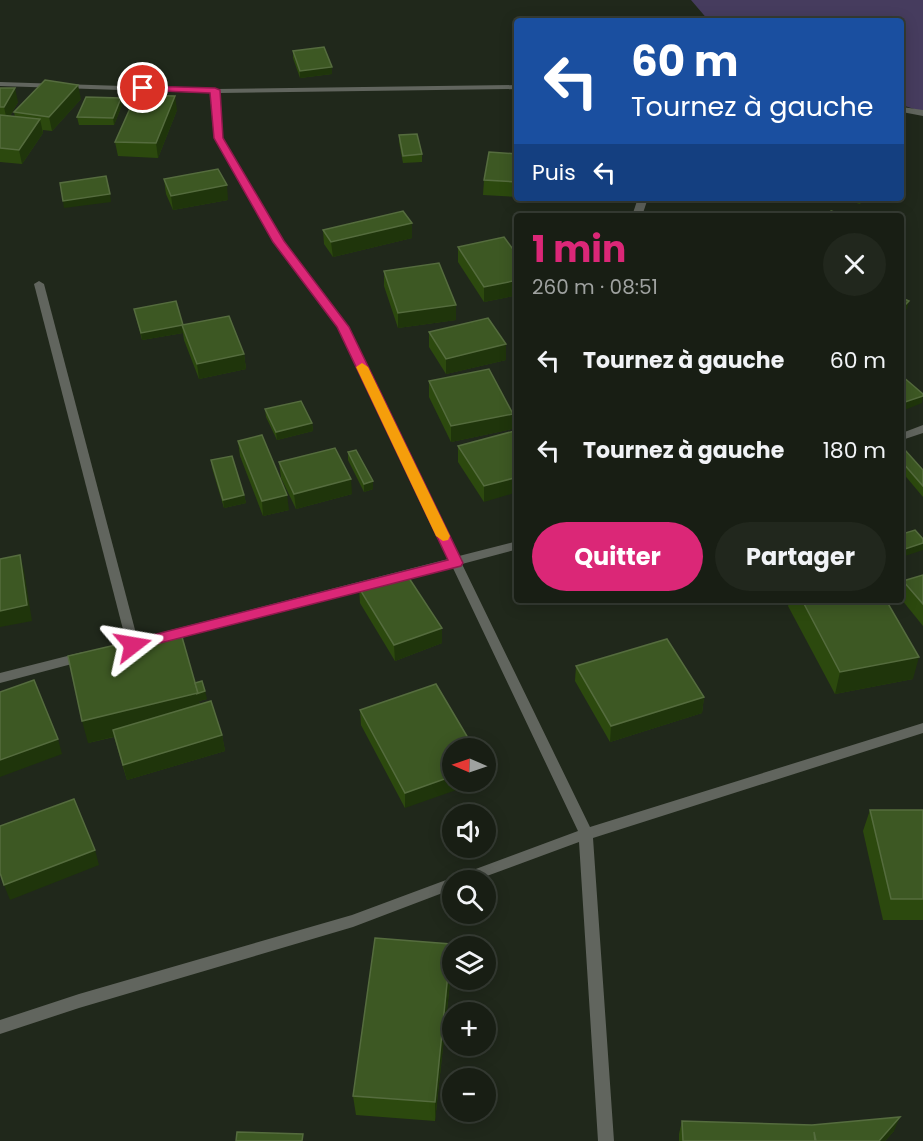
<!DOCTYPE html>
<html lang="fr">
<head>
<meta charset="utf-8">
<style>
  body { margin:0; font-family:Poppins,sans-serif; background:#21271d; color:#f1f3f6; height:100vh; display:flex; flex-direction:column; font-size:22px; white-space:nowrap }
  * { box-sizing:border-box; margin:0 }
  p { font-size:20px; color:#9fa2a0 }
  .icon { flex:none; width:33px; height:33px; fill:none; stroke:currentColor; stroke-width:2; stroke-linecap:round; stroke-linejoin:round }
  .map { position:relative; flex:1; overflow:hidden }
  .sheet { position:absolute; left:514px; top:213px; width:390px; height:390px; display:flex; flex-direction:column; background:#181e14; border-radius:6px; box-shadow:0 3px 15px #0003,0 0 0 2px #363c34 }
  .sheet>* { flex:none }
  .top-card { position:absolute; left:514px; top:18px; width:390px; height:183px; border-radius:6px; box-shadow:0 3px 15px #0003,0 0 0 2px #363c34; background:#1a4fa0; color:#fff; overflow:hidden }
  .needle { width:39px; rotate:272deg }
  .buttons { position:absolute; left:442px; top:738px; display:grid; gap:12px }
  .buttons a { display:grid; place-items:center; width:54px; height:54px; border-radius:50%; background:#181e14; box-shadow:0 3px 15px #0003,0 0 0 2px #363c34; font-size:30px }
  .pin { position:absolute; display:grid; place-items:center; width:51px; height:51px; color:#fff; margin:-26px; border:3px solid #fff; border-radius:50%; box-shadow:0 2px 6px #0007 }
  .me { position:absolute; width:66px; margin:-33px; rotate:76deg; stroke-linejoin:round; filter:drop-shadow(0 0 4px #0008) }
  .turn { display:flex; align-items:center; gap:21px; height:126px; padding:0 18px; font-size:27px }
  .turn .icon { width:78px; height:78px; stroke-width:2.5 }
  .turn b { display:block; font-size:42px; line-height:51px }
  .then { display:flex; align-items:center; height:57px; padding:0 18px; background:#0003; gap:12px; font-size:22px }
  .round { display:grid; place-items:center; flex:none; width:63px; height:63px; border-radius:32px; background:#21271d }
  .headline { display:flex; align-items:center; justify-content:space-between; height:102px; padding:0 18px }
  h1 { font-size:36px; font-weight:700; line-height:45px; color:#db2777 }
  .button { display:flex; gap:12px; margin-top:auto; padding:12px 18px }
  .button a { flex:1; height:69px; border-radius:36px; background:#db2777; color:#fff; font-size:24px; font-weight:700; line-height:69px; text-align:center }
  .button a+a { background:#21271d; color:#f1f3f6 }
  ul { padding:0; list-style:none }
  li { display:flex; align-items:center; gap:18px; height:90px; padding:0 18px }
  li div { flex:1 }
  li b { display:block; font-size:22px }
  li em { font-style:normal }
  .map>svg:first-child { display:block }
  .green { fill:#463c5e }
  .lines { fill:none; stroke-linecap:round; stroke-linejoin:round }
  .minor { fill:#61655e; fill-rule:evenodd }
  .wall { fill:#2c490e }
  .shaded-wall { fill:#1f350b }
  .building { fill:#3d5823; stroke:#556c3e; stroke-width:1.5 }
  .route { fill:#db2777; stroke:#8e194d; stroke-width:1.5 }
  .slow { fill:#f59e0b }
</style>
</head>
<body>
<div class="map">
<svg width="923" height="1141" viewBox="0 0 923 1141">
  <rect width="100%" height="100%" fill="#20281b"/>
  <path class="green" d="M691 0H923V112L902 105V21H709Z"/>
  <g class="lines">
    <g class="minor">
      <path d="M0 82 215 89 518 85V89L219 93 223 138 283 240 348 327 459 556 518 541V549L462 564 590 827 923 723V733L593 838 614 1141H598L579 842 476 880H453V889L353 927 79 1008 0 1034V1020L79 994 352 915 578 831 452 566 167 641 163 639 161 636 163 633 167 631 448 559 338 327 274 241 215 138 211 93 0 86Z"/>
      <path d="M902 107 923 110V116L902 112Z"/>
      <path d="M638 198H648L642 216H632Z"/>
      <path d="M39 281 44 284 139 645 137 648H129L127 645 34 284Z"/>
      <path d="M923 425V433L902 440V433Z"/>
      <path d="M83 652 87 654 89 657 87 660 0 683V673Z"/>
    </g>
  </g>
  <g class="wall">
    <path d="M293 51 332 67V74L300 78 293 58Z"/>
    <path d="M0 88 18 102 10 116 15 117 14 112 81 99 52 131 43 130V133L22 164 0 162Z"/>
    <path d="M121 98 122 105 114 125H79L77 117Z"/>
    <path d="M177 110 158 158 118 156 115 142Z"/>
    <path d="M399 135 422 154V162L403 163 399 142Z"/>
    <path d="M518 154V197L483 195 484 180Z"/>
    <path d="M164 179 228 200 173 210 166 194Z"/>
    <path d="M600 198H634L633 203 600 200Z"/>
    <path d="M839 198H864L860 204Z"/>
    <path d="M412 223V238L333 257 324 244 323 230Z"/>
    <path d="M458 247 518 256V295L484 302 458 262Z"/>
    <path d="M384 271 456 305V320L398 328 384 286Z"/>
    <path d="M134 309 183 325 244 354 246 369 199 379 184 340 183 333 142 340Z"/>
    <path d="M429 332 506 360 446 374 429 347Z"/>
    <path d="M429 381 512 429 451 442 429 397Z"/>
    <path d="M265 409 312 423 313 431 277 440 266 417Z"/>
    <path d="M518 430 484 502 458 462V446Z"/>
    <path d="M238 441 289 510 263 516 240 456Z"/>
    <path d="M902 451 923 470V497L902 472Z"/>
    <path d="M348 452 373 489 364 492 348 460Z"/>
    <path d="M211 460 244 495 246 503 224 508 212 468Z"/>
    <path d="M279 462 352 494 296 509 281 478Z"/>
    <path d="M923 575V626L902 600V588L903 581Z"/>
    <path d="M359 588 442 628V643L395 661 360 603Z"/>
    <path d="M790 600H886L913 679 835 694 788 606Z"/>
    <path d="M576 666 704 697 702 713 610 742 575 681Z"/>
    <path d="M195 683 207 699 199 701 200 705 222 735 225 751 127 780 114 737 88 743Z"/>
    <path d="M360 710 474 748 405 808 361 725Z"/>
    <path d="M870 810H923V920H883L863 831Z"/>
    <path d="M452 964 435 1121 356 1115 353 1096Z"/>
    <path d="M682 1121 894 1131 885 1141H679V1134Z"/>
  </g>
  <g class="shaded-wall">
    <path d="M332 67V74L300 78V71Z"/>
    <path d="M78 85 81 99 52 131 49 117Z"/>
    <path d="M15 88 18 102 7 121 4 107Z"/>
    <path d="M175 96 177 110 158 158 156 143Z"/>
    <path d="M121 98 122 105 114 125 113 118Z"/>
    <path d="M40 119 43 133 22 164 19 150Z"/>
    <path d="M227 185 228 200 173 210 171 196Z"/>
    <path d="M110 194 111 202 64 208 63 201Z"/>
    <path d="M412 223V238L333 257 331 242Z"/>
    <path d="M518 280V295L484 302V287Z"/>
    <path d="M909 301 907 309 902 314V308Z"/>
    <path d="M456 305V320L398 328V313Z"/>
    <path d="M182 325 183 333 142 340 141 333Z"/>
    <path d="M506 344V360L446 374V359Z"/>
    <path d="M244 354 246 369 199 379 197 364Z"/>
    <path d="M923 396 922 403 902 411V403Z"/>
    <path d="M513 414 512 429 451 442V426Z"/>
    <path d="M312 423 313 431 277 440 276 432Z"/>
    <path d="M518 477V492L484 502V486Z"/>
    <path d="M351 479 352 494 296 509 294 494Z"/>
    <path d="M373 481V489L364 492V484Z"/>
    <path d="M244 495 246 503 224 508 223 500Z"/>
    <path d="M287 495 289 510 263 516 262 501Z"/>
    <path d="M923 543V550L902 557V550Z"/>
    <path d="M20 555 24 571 32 621 0 627V611Z"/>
    <path d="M442 628V643L395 661 394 645Z"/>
    <path d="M919 657 913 679 835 694 840 672Z"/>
    <path d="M205 691 207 699 199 701 202 715 88 743 82 721Z"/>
    <path d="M704 697 702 713 610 742 611 726Z"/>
    <path d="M222 735 225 751 127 780 123 765Z"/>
    <path d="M58 739 62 754 0 777V760Z"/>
    <path d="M453 776V782H479L405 808V793Z"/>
    <path d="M95 850 99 865 10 900 4 885Z"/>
    <path d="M451 944 452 964 435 1121V1102Z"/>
    <path d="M900 1117 894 1131 885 1141H879Z"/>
  </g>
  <g class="building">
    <path d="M324 47 332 67 300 71 293 51Z"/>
    <path d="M45 80 78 85 49 117 14 112Z"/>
    <path d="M0 88H15L4 107H0Z"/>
    <path d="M136 95 175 96 156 143 115 142Z"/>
    <path d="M86 97 121 98 113 118 77 117Z"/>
    <path d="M0 115 40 119 19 150 0 148Z"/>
    <path d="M417 134 422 154 403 156 399 135Z"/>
    <path d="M489 152 518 154V182L484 180Z"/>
    <path d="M218 169 227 185 171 196 164 179Z"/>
    <path d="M106 176 110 194 63 201 60 183Z"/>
    <path d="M403 211 412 223 331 242 323 230Z"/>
    <path d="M831 211 847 216H827Z"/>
    <path d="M504 237 518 256V280L484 287 458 247Z"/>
    <path d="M439 263 456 305 398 313 384 271Z"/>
    <path d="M902 298 909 301 902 308Z"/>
    <path d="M176 301 183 325 141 333 134 309Z"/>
    <path d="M229 316 244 354 197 364 182 325Z"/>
    <path d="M488 318 506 344 446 359 429 332Z"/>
    <path d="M489 369 513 414 451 426 429 381Z"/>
    <path d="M902 376 923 394V396L902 403Z"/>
    <path d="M301 401 312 423 276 432 265 409Z"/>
    <path d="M518 430V477L484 486 458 446Z"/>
    <path d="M262 435 287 495 262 501 238 441Z"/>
    <path d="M335 448 351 479 294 494 279 462Z"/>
    <path d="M356 450 373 481 364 484 348 452Z"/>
    <path d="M905 450 923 470V486L902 462V451Z"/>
    <path d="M232 456 244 495 223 500 211 460Z"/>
    <path d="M915 530 923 539V543L902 550V534Z"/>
    <path d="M20 555 27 605 0 611V559Z"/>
    <path d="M405 572 442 628 394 645 359 588Z"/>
    <path d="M923 575V604L903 581Z"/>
    <path d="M802 600H886L919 657 840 672Z"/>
    <path d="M180 630 198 693 82 721 68 656Z"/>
    <path d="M667 639 704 697 611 726 576 666Z"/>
    <path d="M34 680 58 739 0 760V692Z"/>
    <path d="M202 681 205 691 196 694 198 693 195 683Z"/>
    <path d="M436 684 474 748H453V776L405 793 360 710Z"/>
    <path d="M211 701 222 735 123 765 113 730Z"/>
    <path d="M74 799 95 850 4 885 0 873V826Z"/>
    <path d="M870 810H923V899H891Z"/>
    <path d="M375 938 451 944 435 1102 353 1096Z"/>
    <path d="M900 1117 879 1141H816L814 1132 815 1141H683L682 1121 812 1125Z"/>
    <path d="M237 1132 303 1134 302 1141H236Z"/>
  </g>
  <path class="route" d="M143 86 215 88 220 90 223 138 284 241 349 327 463 563 461 566 133 650 128 649 125 645 133 640 448 560 337 327 273 242 214 138 210 93 140 90 139 88Z"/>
  <path class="slow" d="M362 363 368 367 450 536 448 540 443 541 436 536 356 367Z"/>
</svg>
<div class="buttons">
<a><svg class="needle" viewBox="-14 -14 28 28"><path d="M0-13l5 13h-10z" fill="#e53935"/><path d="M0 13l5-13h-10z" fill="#9fa2a0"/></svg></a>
<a><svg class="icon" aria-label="sound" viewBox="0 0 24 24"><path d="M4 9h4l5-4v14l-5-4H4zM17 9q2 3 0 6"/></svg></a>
<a><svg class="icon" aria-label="search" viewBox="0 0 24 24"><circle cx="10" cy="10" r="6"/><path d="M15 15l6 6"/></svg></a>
<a><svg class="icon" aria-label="layers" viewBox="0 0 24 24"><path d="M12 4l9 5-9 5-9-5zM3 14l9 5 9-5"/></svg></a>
<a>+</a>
<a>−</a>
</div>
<div class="pin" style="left:143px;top:88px;background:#d93025"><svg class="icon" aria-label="arrive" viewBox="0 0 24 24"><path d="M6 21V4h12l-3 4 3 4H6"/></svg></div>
<svg class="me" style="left:133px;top:645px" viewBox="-20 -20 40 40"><path d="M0-17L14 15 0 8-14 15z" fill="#db2777" stroke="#fff" stroke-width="4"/></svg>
<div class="top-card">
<div class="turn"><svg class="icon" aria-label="left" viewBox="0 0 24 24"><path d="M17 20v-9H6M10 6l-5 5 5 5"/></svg><div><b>60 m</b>Tournez à gauche</div></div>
<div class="then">Puis<svg class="icon" aria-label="left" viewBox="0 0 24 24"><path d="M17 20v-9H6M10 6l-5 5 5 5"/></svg></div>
</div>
<section class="sheet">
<div class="headline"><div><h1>1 min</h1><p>260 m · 08:51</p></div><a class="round"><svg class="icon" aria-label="close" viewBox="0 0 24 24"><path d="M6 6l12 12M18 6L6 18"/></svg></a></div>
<ul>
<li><svg class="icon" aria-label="left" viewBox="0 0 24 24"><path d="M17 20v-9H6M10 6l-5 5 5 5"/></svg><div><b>Tournez à gauche</b></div><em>60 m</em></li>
<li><svg class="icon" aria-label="left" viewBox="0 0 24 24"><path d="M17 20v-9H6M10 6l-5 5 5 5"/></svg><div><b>Tournez à gauche</b></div><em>180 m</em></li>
</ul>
<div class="button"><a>Quitter</a><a>Partager</a></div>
</section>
</div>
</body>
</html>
